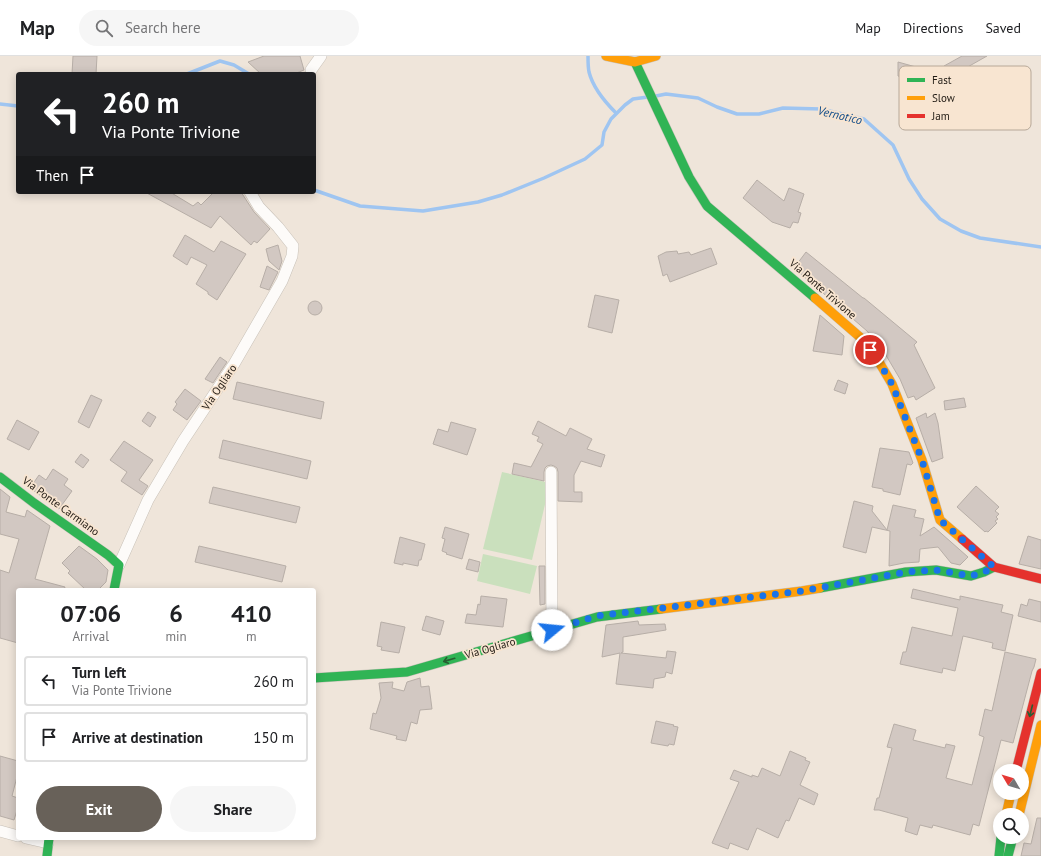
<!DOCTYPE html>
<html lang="en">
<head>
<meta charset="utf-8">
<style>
  body { margin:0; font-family:"PT Sans",sans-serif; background:#f6f6f6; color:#202124; height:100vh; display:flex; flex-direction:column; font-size:15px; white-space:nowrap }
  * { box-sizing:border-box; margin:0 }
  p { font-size:13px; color:#757577 }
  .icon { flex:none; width:22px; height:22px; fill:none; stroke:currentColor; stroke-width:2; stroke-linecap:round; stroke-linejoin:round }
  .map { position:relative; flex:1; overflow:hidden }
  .panel { position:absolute; left:16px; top:532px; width:300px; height:252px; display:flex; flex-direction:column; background:#fff; border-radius:4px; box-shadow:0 2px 10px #0003 }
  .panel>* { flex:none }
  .banner { position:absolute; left:16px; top:16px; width:300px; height:122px; border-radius:4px; box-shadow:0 2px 10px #0003; background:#202124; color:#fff; overflow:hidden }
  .needle { width:26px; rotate:308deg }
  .tools { position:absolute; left:993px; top:708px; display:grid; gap:8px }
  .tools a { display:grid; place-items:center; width:36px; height:36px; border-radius:50%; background:#fff; box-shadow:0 2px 10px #0003; font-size:20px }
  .pin { position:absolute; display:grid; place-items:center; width:34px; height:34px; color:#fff; margin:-17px; border:2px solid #fff; border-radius:50%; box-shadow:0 1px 4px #0007 }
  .me { position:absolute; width:44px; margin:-22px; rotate:73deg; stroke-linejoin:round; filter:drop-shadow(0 0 3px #0008) }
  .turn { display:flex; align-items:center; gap:14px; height:84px; padding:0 20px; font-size:18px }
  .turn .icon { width:52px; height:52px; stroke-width:2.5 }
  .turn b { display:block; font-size:28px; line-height:34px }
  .then { display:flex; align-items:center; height:38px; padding:0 20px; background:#0003; gap:8px; font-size:15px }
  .eta { display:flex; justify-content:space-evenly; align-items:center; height:68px; text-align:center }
  .eta b { font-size:24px; font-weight:700; line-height:28px }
  .button { display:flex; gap:8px; margin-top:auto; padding:8px 20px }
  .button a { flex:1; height:46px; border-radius:24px; background:#686159; color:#fff; font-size:16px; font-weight:700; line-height:46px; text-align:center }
  .button a+a { background:#f6f6f6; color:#202124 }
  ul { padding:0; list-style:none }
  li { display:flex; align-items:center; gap:12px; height:50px; margin:0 8px 6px; padding:0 12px; border:2px solid #e0e0e0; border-radius:4px }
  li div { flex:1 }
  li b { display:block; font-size:15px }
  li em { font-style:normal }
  header { display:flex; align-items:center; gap:24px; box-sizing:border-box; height:56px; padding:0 20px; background:#fff; border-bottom:1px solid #e0e0e0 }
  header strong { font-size:19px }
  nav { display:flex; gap:22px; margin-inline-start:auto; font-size:14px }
  .search { width:280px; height:36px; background:#f6f6f6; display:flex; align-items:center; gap:10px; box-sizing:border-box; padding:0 14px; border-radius:22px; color:#757577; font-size:15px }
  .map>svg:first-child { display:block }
  .green { fill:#cae0bd }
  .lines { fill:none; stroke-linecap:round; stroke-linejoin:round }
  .stream { stroke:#9fc5f1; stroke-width:3.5 }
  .building { fill:#d2c8c2; stroke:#b7aea7 }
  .street-casing { stroke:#c8c1b8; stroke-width:12 }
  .fast-casing { stroke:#c8c1b8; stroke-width:10 }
  .slow-casing { stroke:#c8c1b8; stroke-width:10 }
  .jam-casing { stroke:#c8c1b8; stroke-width:10 }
  .street { stroke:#fdfbf9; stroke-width:11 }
  .fast { stroke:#30b455; stroke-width:9 }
  .slow { stroke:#ff9f0a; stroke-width:9 }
  .jam { stroke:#e5322d; stroke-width:9 }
  .oneway { stroke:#275f31 }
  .route { stroke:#1a73e8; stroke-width:7; stroke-dasharray:0 12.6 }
  .labels { text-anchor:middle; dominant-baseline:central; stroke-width:3.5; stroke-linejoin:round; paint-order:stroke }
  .street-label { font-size:11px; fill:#201a13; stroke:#f8e5d1 }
  .water-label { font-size:12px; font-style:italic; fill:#114d8a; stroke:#f8e5d1 }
  .key { fill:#f8e5d1; stroke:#b7a898; stroke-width:1 }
  .key-label { font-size:11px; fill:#201a13 }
</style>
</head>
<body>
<header>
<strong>Map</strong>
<div class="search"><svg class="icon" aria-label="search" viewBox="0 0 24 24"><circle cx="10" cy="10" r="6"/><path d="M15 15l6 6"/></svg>Search here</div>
<nav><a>Map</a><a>Directions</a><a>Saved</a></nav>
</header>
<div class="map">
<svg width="1041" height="800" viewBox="0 0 1041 800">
  <rect width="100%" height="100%" fill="#efe5da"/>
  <g class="green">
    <path d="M502 416 550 427 532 504 483 493Z"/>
    <path d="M483 498 537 510 530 538 477 525Z"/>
  </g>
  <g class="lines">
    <g class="stream">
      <path d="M588 0C588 5 588 11 589 16 593 32 605 46 616 57"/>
      <path d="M187 18 220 5 234 9 249 18"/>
      <path d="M656 40 666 38 698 42 717 51 737 58H759L783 52 821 53 864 63 893 89 909 123 922 143 940 163 961 175 980 182 1041 191"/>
      <path d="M0 48 18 50"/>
      <path d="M314 134 360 150 423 155 478 146 502 139 544 122 585 103 602 89 604 76 611 63 625 49 633 43 648 41"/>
    </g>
  </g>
  <g class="building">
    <path d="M73 0H97L96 18H72Z"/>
    <path d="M264 0H300L304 14 294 18H261L248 6Z"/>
    <path d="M962 0H987L950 21 944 10Z"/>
    <path d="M898 6 923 13 919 28 901 24V21L898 20Z"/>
    <path d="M757 124 784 145 789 132 804 138 798 156 801 157 798 167 793 166 790 172 772 166 743 142Z"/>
    <path d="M145 136H170L193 150 198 146 201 149 214 136H241L254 156 270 173 257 187 254 185 251 189 220 160 211 172Z"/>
    <path d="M185 179 214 196 221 185 246 198 217 244 208 238V236L196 228 207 209 191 201 187 209 173 200Z"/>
    <path d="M278 189 282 205 279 214 269 205 266 193Z"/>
    <path d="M711 192 717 208 670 226 667 218 663 220 658 200 666 196 677 195 678 198 689 196 691 199Z"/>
    <path d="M806 196 863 242H864L917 286 914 289 935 332 916 344 914 340 908 342 900 323 887 301 877 287 878 286 872 281 867 275 794 212Z"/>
    <path d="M267 210 278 216 269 234 260 231Z"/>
    <path d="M595 239 619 244 612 277 588 271Z"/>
    <circle cx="315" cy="252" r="7"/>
    <path d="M820 259 844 280 842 299 813 295Z"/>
    <path d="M220 301 227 306 213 327 205 323Z"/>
    <path d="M838 324 848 328 845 338 834 334Z"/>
    <path d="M237 326 324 346 321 363 233 343Z"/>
    <path d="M185 333 201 345 187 364 173 354 177 348 175 346Z"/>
    <path d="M91 339 102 344 89 372 78 366Z"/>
    <path d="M964 342 966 351 945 354 944 345Z"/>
    <path d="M148 356 156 361 150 371 142 365Z"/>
    <path d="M926 357 927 362 935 357 938 367 943 402 932 406 916 362Z"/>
    <path d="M17 364 39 376 29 394 7 383Z"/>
    <path d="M538 365 566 380 570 372 592 383 587 393 605 399 601 411 581 405 574 419V436H582V446L558 445V416L557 412 554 410 551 409 547 410 545 412 544 416V425L512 418 514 407 531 411 543 388 537 385 539 381 532 378Z"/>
    <path d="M451 366 476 373 467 399 433 388 438 373 448 376Z"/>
    <path d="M223 384 311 405 307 423 219 402Z"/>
    <path d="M124 385 153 404 139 424 148 430 142 439 121 425 127 416 110 404Z"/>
    <path d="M880 392 909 396 913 407 911 409 907 408 900 439 883 435V433L872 431Z"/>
    <path d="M81 398 89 404 83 412 75 406Z"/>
    <path d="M53 413 68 423 64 429 72 435 59 453 30 432 39 419 46 424Z"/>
    <path d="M976 430 999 451 995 455 999 458 996 461 998 463 995 465 997 467 988 476 986 475 985 476 957 451Z"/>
    <path d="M213 431 300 451 296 467 209 447Z"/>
    <path d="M0 433 10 441 6 456 25 461 27 454 50 470 35 523 65 531 64 534H18V587L0 582V514L9 517 19 483 0 478Z"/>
    <path d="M854 445 873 450 872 455 887 474 893 449 916 454 914 461 924 463 920 480 934 471 968 501 960 509 951 507 938 491 920 493 919 506 904 507 889 510 890 475 872 471 866 497 843 491Z"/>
    <path d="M445 471 469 478 462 503 446 498 447 497 442 495 445 483 442 482Z"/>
    <path d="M1028 480 1041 484V513L1019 508Z"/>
    <path d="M400 481 425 488 421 504H419L418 510 403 507V509L394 507Z"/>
    <path d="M79 490 97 503 108 514 106 526 98 534H86L68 517 70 515 62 507Z"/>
    <path d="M199 490 286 510 282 526 195 506Z"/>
    <path d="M469 503 480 506 478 516 466 513Z"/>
    <path d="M539 510H545V548L540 549Z"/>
    <path d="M913 533 960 544V540L1003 549 1001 556 1013 559 1005 595 992 592 993 587 963 580 955 615 943 612 942 617 900 608 903 596H906L912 571 952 580 958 552 911 542Z"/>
    <path d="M481 540 507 543 503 571 465 567 467 558 476 559 478 548 480 549Z"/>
    <path d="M1029 543 1041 546V566L1018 560 1021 548 1027 550Z"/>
    <path d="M426 560 444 565 440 579 422 574Z"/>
    <path d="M638 565 639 569 665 568 666 574 623 581V596L621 597 666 602 667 595 676 596 672 618 666 616 665 621 654 623 653 632 616 628 620 597 602 601 606 569Z"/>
    <path d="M381 566 405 571 399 597 381 594 382 591 377 590Z"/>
    <path d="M1005 596 1036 603 1034 611 1032 615 1013 687 1001 684 979 770 973 768 970 779 933 769 932 772 920 769 917 779 905 775 908 762 879 754H874L877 742H879L892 692 887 691 894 668 916 674 913 684 945 692 946 688 955 690 946 722 972 729 984 681 979 679 985 653 992 655Z"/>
    <path d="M420 622 421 631 429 630 432 653 420 654 417 668 411 666 406 685 396 683 397 680 370 673 373 657 376 658 381 642 379 627 393 626 392 632 404 635 407 626Z"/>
    <path d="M656 665 674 669 673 670 678 671 674 689 669 688 668 690 651 687Z"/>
    <path d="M790 695 806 702 805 704 810 706 800 729 818 738 814 749 799 742 789 765 786 764 778 782 757 772 748 794 730 787 728 793 712 787 739 726 730 723 734 714 752 721V719L758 721 762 712 780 720Z"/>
    <path d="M0 700 18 705V717L12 740 18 742V751L14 764 0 760Z"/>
    <path d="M1037 762H1041V800H1021L1024 787 1031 788Z"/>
  </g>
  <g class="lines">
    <defs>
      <g id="street">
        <path d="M311 14 321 0"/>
        <path d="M551 416 552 574"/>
        <path d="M119 509 148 444 183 385 234 308 282 225 292 200 293 190 278 171 259 151 250 136"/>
        <path d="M0 775 18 780"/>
        <path d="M26 782 48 787"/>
      </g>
      <g id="fast">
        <path d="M635 6 689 121 707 150 815 242"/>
        <path d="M0 421 34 447 108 499 119 509 114 534"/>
        <path d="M820 532 906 516 936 514 971 520 984 516 994 511"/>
        <path d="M314 622 407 616 597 561 661 553"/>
        <path d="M47 800 49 782"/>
        <path d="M999 800 1001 781"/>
        <path d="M1008 800 1013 781"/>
      </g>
      <g id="slow">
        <path d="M606 0 635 6 656 0"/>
        <path d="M815 242 861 282 879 306 892 328 922 404 940 464 962 483"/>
        <path d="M661 553 802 535 820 532"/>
        <path d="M1006 759 1011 737"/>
        <path d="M1019 759 1041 669"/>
      </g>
      <g id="jam">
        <path d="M962 483 994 511 1041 523"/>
        <path d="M1016 715 1041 617"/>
      </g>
    </defs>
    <use href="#street" class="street-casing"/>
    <use href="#fast" class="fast-casing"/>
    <use href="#slow" class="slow-casing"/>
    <use href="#jam" class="jam-casing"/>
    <use href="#street" class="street"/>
    <use href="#fast" class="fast"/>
    <use href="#slow" class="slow"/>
    <use href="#jam" class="jam"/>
  </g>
  <defs><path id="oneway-shaft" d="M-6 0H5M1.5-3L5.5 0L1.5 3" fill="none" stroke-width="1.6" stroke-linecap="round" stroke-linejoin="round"/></defs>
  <g class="oneway">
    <use href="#oneway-shaft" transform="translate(449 604) rotate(164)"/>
    <use href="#oneway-shaft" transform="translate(1031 655) rotate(104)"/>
  </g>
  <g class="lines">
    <path class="route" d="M552 574 597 560 802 535 906 516 936 514 971 520 984 516 994 511 940 464 922 404 892 328 879 306 870 294"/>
  </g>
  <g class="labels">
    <g class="street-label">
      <text transform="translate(823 233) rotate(41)">Via Ponte Trivione</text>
      <text transform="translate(219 331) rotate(-56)">Via Ogliaro</text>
      <text transform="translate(61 450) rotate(36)">Via Ponte Carmiano</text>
      <text transform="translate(490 592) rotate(-16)">Via Ogliaro</text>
    </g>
    <g class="water-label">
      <text transform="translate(840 59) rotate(13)">Vernotico</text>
    </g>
  </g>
  <rect x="899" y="10" width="132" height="64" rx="6" class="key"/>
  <rect x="907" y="22" width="18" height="4" fill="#30b455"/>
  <rect x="907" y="40" width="18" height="4" fill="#ff9f0a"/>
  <rect x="907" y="58" width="18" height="4" fill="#e5322d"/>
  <g class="key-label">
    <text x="932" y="28">Fast</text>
    <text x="932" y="46">Slow</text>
    <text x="932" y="64">Jam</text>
  </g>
</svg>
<div class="tools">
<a><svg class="needle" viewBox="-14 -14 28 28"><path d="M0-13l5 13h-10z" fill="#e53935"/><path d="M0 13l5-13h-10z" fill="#757577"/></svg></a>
<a><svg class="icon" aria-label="search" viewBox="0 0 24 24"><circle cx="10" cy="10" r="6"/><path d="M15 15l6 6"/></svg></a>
</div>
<div class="pin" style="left:870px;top:294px;background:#d93025"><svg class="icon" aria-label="arrive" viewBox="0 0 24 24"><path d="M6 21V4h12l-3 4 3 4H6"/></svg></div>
<svg class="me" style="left:552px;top:574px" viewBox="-20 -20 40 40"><circle r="19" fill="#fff"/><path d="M0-13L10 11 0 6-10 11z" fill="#1a73e8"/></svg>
<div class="banner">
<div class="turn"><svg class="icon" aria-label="left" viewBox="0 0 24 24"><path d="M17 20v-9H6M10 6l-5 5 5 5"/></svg><div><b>260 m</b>Via Ponte Trivione</div></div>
<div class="then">Then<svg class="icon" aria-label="arrive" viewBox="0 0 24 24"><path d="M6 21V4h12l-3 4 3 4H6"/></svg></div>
</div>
<section class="panel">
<div class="eta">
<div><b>07:06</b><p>Arrival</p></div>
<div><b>6</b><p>min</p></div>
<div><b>410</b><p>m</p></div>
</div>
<ul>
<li><svg class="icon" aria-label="left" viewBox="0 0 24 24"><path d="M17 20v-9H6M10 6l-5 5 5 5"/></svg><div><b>Turn left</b><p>Via Ponte Trivione</p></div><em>260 m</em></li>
<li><svg class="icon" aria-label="arrive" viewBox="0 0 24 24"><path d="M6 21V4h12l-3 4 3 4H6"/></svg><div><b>Arrive at destination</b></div><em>150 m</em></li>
</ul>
<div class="button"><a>Exit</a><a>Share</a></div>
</section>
</div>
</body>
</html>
